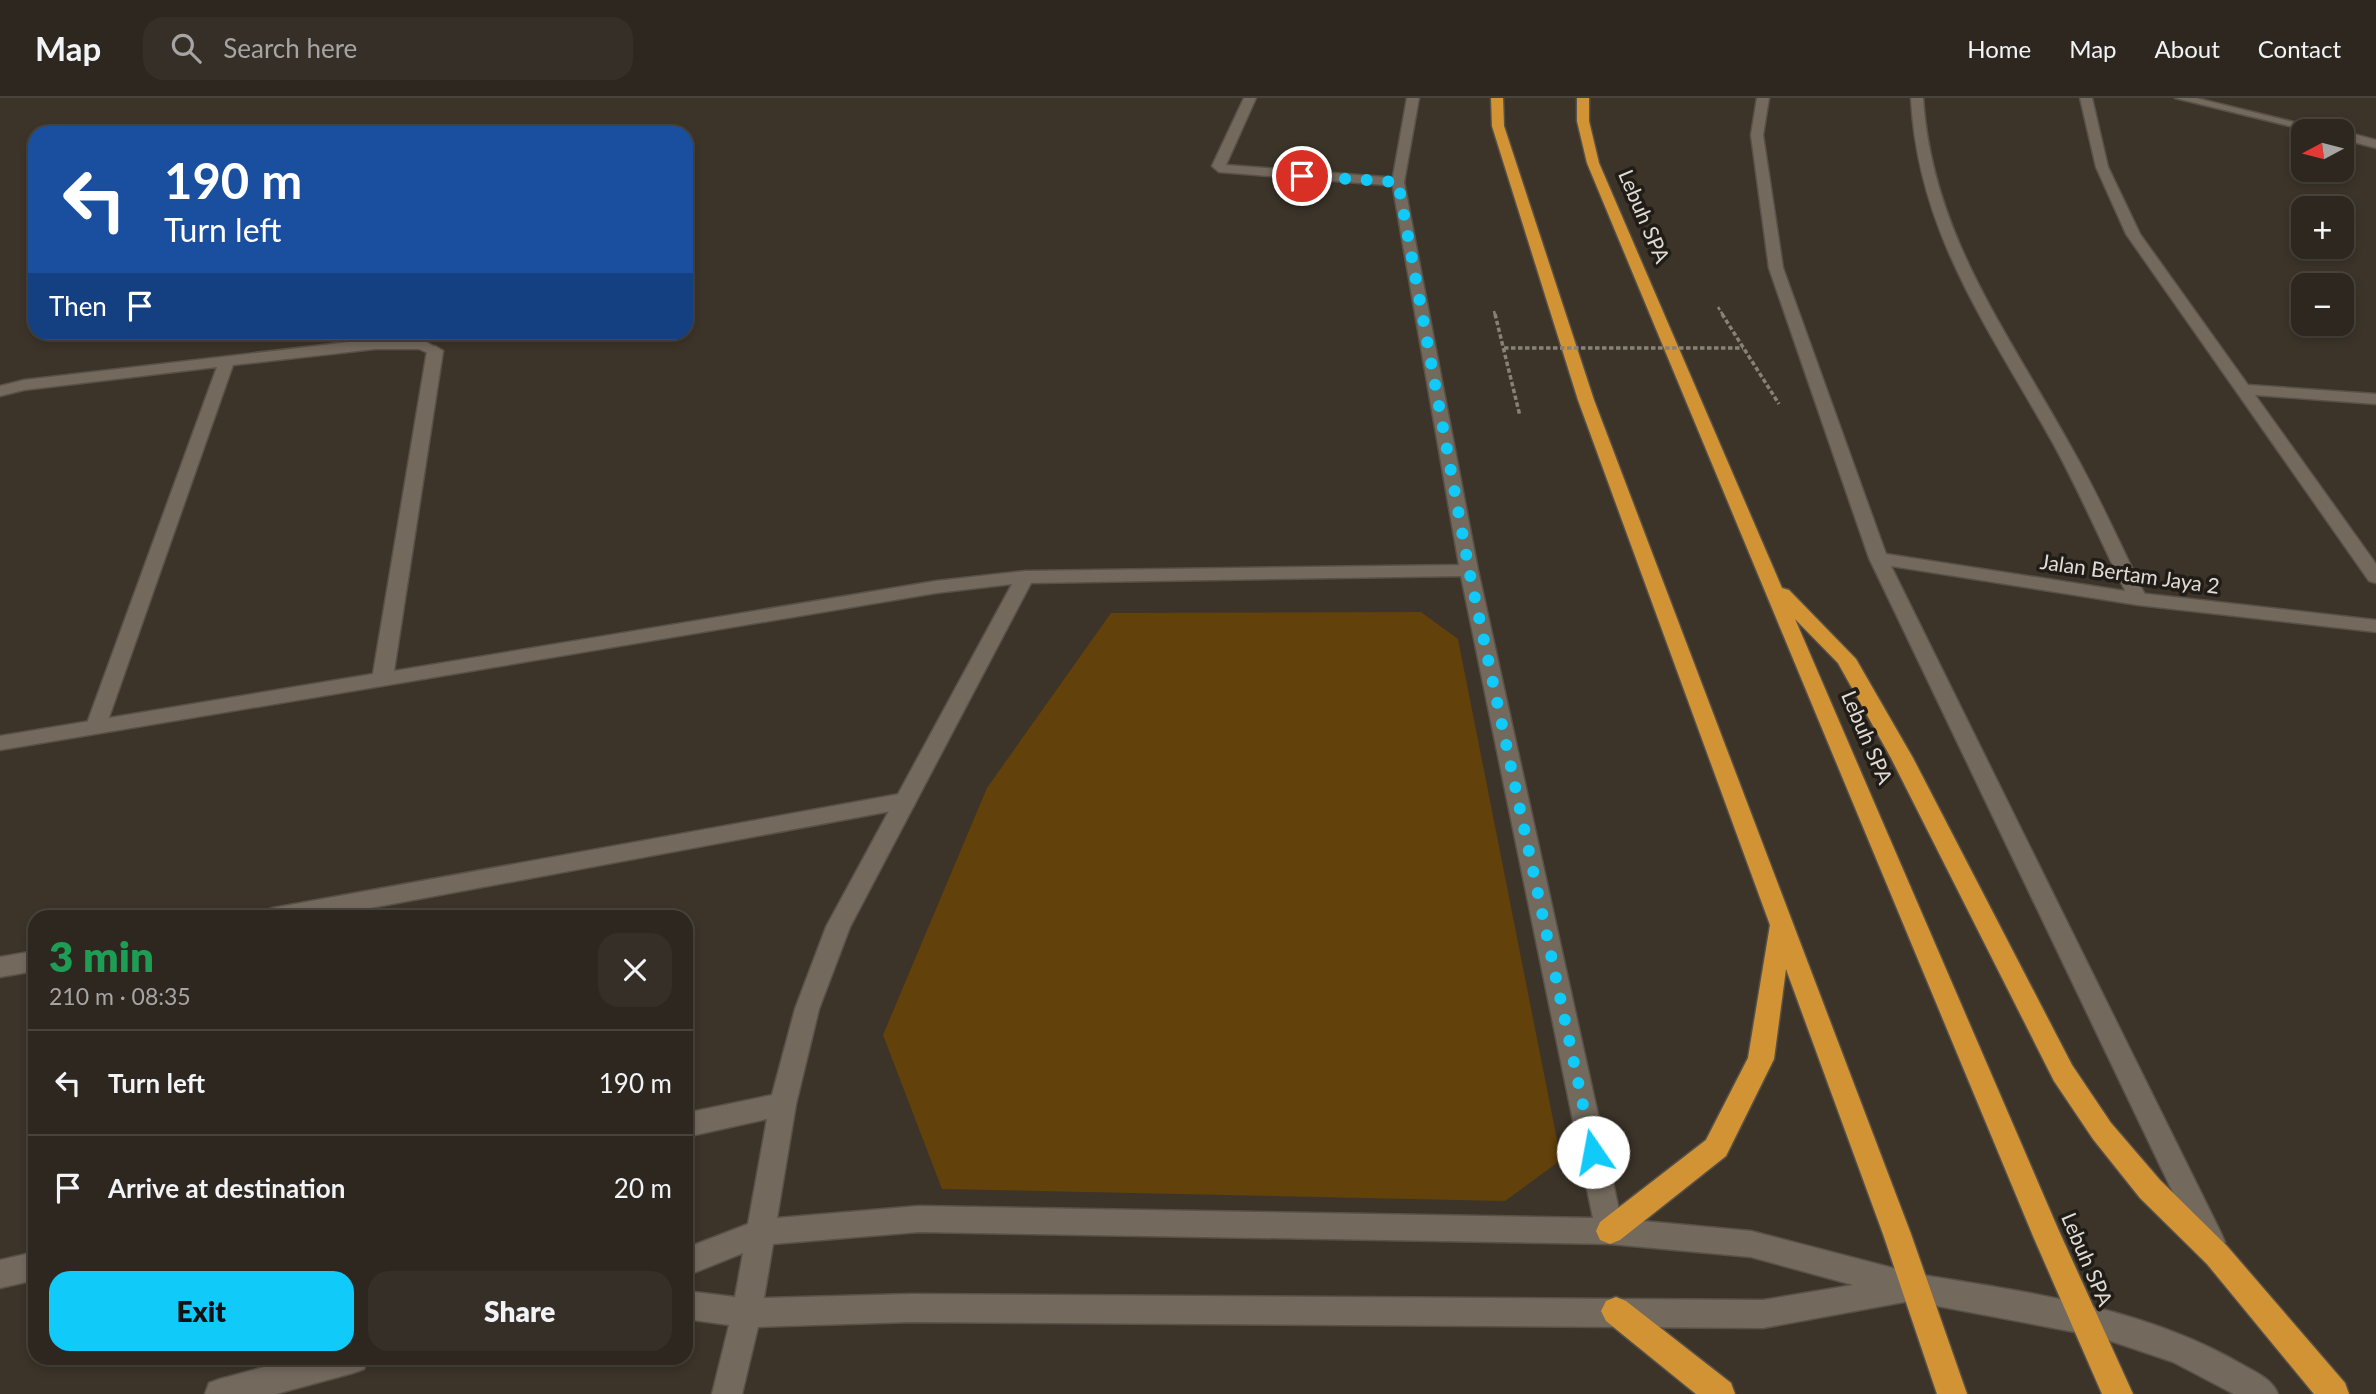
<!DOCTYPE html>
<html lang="en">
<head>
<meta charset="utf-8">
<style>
  body { margin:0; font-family:Lato,sans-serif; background:#352f28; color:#f1f3f6; height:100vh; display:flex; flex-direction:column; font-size:26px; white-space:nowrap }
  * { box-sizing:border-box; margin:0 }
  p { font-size:23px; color:#a7a5a4 }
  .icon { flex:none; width:38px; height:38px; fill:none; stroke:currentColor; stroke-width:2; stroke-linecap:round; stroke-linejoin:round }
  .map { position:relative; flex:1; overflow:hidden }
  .panel { position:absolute; left:28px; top:812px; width:665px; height:455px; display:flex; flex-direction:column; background:#2d271f; border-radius:21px; box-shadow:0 4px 10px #0003,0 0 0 2px #48443d }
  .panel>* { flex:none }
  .top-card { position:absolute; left:28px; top:28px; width:665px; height:214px; border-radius:21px; box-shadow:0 4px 10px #0003,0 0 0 2px #48443d; background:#1a4fa0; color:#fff; overflow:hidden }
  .needle { width:46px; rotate:263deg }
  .tools { position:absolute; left:2291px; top:21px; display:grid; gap:14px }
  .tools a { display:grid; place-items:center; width:63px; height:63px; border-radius:14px; background:#2d271f; box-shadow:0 4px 10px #0003,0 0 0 2px #48443d; font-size:35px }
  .pin { position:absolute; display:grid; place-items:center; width:60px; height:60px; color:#fff; margin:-30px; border:4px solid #fff; border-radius:50%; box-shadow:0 2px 7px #0007 }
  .me { position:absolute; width:77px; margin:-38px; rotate:348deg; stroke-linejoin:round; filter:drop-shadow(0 0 5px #0008) }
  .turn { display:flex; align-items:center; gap:24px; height:147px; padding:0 21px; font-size:32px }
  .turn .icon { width:91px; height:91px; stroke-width:2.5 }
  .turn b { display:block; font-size:49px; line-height:60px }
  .then { display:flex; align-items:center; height:66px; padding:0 21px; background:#0003; gap:14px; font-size:26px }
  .round { display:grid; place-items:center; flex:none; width:74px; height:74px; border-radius:21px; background:#352f28 }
  .head { display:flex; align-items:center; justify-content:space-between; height:119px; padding:0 21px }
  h1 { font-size:42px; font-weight:800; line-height:52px; color:#1e9e55 }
  .primary-button { display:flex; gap:14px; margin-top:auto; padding:14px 21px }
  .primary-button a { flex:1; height:80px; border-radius:21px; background:#10cafa; color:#111; font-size:28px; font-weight:800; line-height:80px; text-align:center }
  .primary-button a+a { background:#352f28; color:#f1f3f6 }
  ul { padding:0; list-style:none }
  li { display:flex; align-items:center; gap:21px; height:105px; padding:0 21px; border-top:2px solid #48443d }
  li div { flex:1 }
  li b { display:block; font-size:26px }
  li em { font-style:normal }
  header { display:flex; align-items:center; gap:42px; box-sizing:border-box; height:98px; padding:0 35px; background:#2d271f; border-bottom:2px solid #48443d }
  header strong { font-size:33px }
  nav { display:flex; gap:38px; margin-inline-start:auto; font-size:24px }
  .search { width:490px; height:63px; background:#352f28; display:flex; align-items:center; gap:18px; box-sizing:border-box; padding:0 24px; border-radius:21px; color:#a7a5a4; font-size:26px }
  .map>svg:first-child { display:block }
  .green { fill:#63410b }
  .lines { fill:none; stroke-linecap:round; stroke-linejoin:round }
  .lane-casing { stroke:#585148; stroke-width:3 }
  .street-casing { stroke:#585148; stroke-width:3 }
  .secondary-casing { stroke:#585148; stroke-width:3 }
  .highway-casing { stroke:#585148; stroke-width:3 }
  .path-far1 { stroke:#888178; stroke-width:2.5; stroke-dasharray:3.5 2; stroke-linecap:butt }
  .path { stroke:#888178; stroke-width:3.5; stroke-dasharray:4.5 2.5; stroke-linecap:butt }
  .lane { fill:#73695d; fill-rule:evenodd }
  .street { fill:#73695d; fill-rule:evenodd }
  .secondary { fill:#73695d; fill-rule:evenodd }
  .highway { fill:#d29334; fill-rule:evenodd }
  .path-bridge { stroke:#888178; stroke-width:3.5; stroke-dasharray:4.5 2.5; stroke-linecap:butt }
  .route { stroke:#10cafa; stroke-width:12; stroke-dasharray:0 21.6 }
  .labels { text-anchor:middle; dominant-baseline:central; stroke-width:7; stroke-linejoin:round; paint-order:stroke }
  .street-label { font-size:21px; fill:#e1dcd5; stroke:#201c17 }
</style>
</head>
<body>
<header>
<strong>Map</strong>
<div class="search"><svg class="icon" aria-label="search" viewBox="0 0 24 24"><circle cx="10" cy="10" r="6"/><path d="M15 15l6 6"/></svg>Search here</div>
<nav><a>Home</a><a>Map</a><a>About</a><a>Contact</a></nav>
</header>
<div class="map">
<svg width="2376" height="1296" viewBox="0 0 2376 1296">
  <rect width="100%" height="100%" fill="#3c3429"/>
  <path class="green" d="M1421 514 1458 541 1561 1062 1505 1103 942 1091 883 937 987 690 1111 515Z"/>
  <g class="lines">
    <defs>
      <g id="lane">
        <path d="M1244 0H1256L1226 67 1398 80 1404 84 1398 88 1219 74 1212 68Z"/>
        <path d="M1911 0H1923C1932 136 2007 233 2071 349 2099 398 2122 450 2147 501L2145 505H2131L2129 501C2104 450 2081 397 2054 347 1990 232 1918 136 1911 0Z"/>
        <path d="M375 241 422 242 443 253 435 258 419 251H375L233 267 106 628 103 633H89L86 628 217 269 24 292 0 298V288L24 282Z"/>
        <path d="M905 695 913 697 916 703 913 709 322 819H261L265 813 273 810Z"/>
        <path d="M35 853V873L0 879V859Z"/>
      </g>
      <g id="street">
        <path d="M1407 0H1419L1404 84 1478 472 1621 1121 1751 1133 1916 1176 1926 1180 1930 1190 1926 1200 1763 1230 911 1224 758 1229 742 1296H712L729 1227 686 1221V1193L735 1199 743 1155 686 1178V1150L748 1126 767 1021 686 1039V1015L772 997 795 911 826 829 1012 486 936 495 0 652V638L373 576 427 253 435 248 443 253 394 573 936 483 1025 473 1459 467 1392 84ZM1461 478 1593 1120 919 1108 777 1120 796 1006 819 911 850 829 1031 485ZM919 1134 1610 1146 1751 1159 1853 1187 1763 1202 911 1196 764 1200 773 1146Z"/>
        <path d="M1757 0H1769L1763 37 1783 170 1886 456 2138 495 2376 522V534L2138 507 1891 468 2221 1135 2225 1144 2221 1153 2211 1157 2201 1153 1869 460 1769 170 1751 37Z"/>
        <path d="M2080 0H2092L2108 69 2140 136 2248 287 2376 296V306L2255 297 2376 466V485L2369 483 2126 136 2096 69Z"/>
        <path d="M2175 0H2196L2330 33H2310Z"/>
        <path d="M2342 33 2376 42V50L2342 41Z"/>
        <path d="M35 1154V1182L0 1190V1162Z"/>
        <path d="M297 1260H368L364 1271 353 1275 276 1296H205L209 1285 220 1281Z"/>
      </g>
      <path id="secondary" d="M1916 1176C2027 1194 2144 1209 2243 1267 2257 1275 2272 1281 2278 1296H2234L2173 1264 2096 1238 1916 1204 1906 1200 1902 1190 1906 1180Z"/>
      <g id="highway">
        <path d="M1491 0H1503L1504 28 1594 302 1911 1136 1967 1296H1937L1883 1136 1786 871 1774 961 1726 1058 1620 1142 1610 1146 1600 1142 1596 1133 1600 1124 1706 1042 1748 960 1770 827 1578 302 1492 28Z"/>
        <path d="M1577 0H1589V23L1599 65 1782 490 1789 492 1856 561 1913 660 2072 967 2111 1025 2160 1082 2227 1148 2345 1285 2349 1296H2314L2207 1166 2140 1100 2093 1041 2054 983 1891 660 1838 565 1795 521 2059 1133 2133 1296H2102L2033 1138 1587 65 1577 23Z"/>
        <path d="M1616 1199 1626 1203 1731 1285 1735 1296H1696L1606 1223 1601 1213 1606 1203Z"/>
      </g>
    </defs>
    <use href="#lane" class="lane-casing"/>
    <use href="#street" class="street-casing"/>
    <use href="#secondary" class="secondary-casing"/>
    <use href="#highway" class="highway-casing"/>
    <g class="path-far1">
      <path d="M1718 209 1723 217"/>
      <path d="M1494 213 1495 217"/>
    </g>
    <g class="path">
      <path d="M1495 216 1520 318"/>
      <path d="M1722 216 1779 306"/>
    </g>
    <use href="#lane" class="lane"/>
    <use href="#street" class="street"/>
    <use href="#secondary" class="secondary"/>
    <use href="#highway" class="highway"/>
    <path class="path-bridge" d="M1504 250H1743"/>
  </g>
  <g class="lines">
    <path class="route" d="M1302 78 1398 84 1469 472 1593 1054"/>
  </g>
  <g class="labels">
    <g class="street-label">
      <text transform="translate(1645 118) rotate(67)">Lebuh SPA</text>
      <text transform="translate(2130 475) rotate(8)">Jalan Bertam Jaya 2</text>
      <text transform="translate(1868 639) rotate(67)">Lebuh SPA</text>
      <text transform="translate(2088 1161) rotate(67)">Lebuh SPA</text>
    </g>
  </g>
</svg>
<div class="tools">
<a><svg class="needle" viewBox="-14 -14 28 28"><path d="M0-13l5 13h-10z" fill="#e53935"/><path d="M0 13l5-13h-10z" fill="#a7a5a4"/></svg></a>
<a>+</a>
<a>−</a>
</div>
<div class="pin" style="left:1302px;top:78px;background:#d93025"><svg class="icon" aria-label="arrive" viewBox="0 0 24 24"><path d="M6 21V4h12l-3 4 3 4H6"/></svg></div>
<svg class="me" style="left:1593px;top:1054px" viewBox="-20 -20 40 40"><circle r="19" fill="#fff"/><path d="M0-13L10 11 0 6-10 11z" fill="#10cafa"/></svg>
<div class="top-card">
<div class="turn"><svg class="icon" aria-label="left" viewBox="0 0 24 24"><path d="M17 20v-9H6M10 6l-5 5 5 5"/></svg><div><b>190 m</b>Turn left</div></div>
<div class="then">Then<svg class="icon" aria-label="arrive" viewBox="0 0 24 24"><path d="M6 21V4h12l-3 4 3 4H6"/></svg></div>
</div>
<section class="panel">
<div class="head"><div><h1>3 min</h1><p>210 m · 08:35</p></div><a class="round"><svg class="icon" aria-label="close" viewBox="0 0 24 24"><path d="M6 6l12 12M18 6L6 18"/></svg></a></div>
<ul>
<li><svg class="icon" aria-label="left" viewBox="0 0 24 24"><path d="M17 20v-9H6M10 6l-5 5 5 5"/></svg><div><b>Turn left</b></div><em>190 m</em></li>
<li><svg class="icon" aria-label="arrive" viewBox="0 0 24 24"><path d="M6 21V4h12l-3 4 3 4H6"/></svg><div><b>Arrive at destination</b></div><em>20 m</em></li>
</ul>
<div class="primary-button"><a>Exit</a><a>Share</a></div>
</section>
</div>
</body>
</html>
